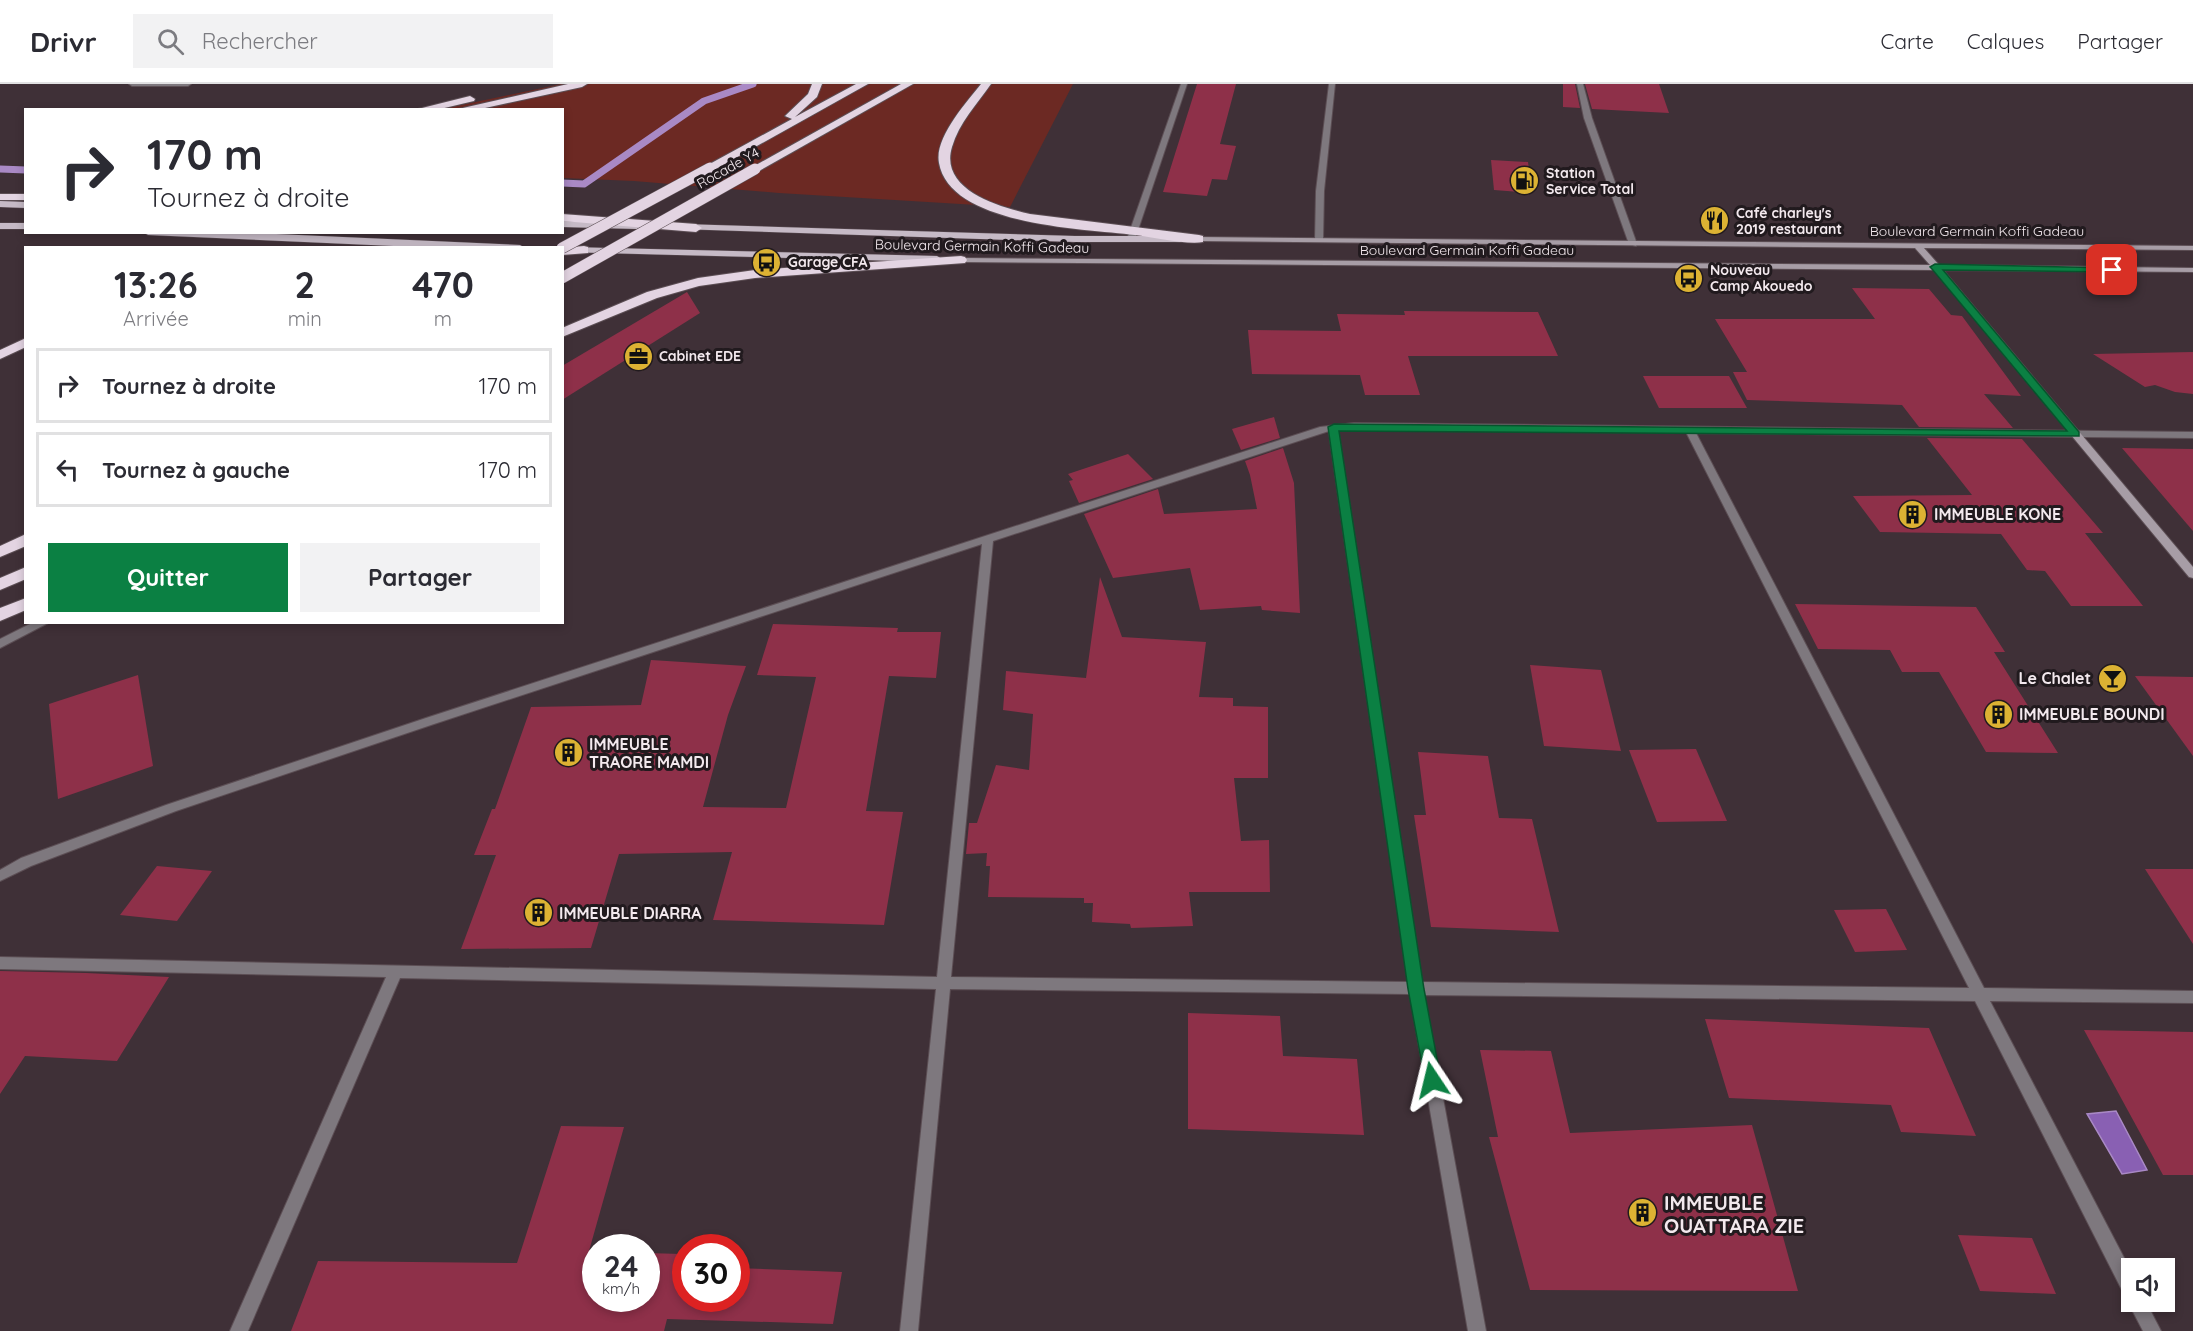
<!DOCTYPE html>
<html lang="fr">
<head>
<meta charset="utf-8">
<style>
  body { margin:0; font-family:Quicksand,sans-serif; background:#f2f2f3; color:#2b2b33; height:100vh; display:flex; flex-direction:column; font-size:22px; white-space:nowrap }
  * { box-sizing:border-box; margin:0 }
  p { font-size:20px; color:#7c7c81 }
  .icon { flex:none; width:33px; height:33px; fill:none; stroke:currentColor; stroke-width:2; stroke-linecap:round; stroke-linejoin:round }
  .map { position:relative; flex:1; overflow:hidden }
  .panel { position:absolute; left:24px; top:162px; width:540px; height:378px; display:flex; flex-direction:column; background:#fff; border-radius:0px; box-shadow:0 3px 9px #0003 }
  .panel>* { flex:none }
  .banner { position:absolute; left:24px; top:24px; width:540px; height:126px; border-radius:0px; box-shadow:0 3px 9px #0003; background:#fff; color:#2b2b33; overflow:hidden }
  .buttons { position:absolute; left:2121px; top:1174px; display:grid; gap:12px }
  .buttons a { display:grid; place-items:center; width:54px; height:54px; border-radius:0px; background:#fff; box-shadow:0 3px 9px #0003; font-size:30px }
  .speed { position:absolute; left:582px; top:1150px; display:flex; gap:12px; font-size:30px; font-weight:700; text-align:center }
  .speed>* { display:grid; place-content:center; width:78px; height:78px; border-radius:50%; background:#fff; box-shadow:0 3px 9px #0003; line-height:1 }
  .speed small { font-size:15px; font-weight:400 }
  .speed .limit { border:9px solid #d22; background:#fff; color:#111 }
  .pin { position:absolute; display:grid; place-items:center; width:51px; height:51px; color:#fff; margin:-26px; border-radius:12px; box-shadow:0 3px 9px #0006 }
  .me { position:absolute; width:66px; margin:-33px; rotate:350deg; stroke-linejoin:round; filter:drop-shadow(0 0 4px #0008) }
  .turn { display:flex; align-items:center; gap:21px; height:126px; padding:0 24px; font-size:27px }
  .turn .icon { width:78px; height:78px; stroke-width:2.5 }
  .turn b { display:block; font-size:42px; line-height:51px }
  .eta { display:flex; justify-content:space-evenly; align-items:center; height:102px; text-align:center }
  .eta b { font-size:36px; font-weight:700; line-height:42px }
  .button { display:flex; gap:12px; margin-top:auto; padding:12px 24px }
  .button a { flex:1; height:69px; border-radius:0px; background:#0b8043; color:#fff; font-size:24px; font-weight:700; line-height:69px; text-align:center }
  .button a+a { background:#f2f2f3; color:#2b2b33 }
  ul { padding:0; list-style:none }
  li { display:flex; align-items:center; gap:18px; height:75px; margin:0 12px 9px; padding:0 12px; border:3px solid #e1e1e2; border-radius:0px }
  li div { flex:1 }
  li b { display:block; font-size:22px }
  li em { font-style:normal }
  header { display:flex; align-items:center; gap:36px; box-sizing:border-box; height:84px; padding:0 30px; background:#fff; border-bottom:2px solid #e1e1e2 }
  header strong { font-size:28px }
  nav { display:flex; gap:33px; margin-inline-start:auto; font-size:21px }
  .search { width:420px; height:54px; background:#f2f2f3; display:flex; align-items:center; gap:15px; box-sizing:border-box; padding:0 21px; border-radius:0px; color:#7c7c81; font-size:22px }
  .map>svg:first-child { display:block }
  .green { fill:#6c2923 }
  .water { fill:#8960b3; stroke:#a989c5; stroke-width:1.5 }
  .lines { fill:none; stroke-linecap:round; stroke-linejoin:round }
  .stream { stroke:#a989c5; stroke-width:7 }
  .building { fill:#8e3049 }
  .street-casing { stroke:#5c4e54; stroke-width:2 }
  .secondary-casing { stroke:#5c4e54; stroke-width:2 }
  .primary-casing { stroke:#5c4e54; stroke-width:1 }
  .highway-casing { stroke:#5c4e54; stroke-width:2 }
  .street { fill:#7e787e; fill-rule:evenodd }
  .secondary { fill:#a79da6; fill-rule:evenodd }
  .primary { fill:#c6bac6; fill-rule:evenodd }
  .highway { fill:#e3d4e2; fill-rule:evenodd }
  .highway-bridge-casing { stroke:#5c4e54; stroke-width:12; stroke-linecap:butt }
  .highway-bridge { stroke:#e3d4e2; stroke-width:11 }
  .route { fill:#0b8043; stroke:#07532c; stroke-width:1.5 }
  .labels { text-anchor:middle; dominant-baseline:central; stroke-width:6; stroke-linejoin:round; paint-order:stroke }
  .far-street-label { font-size:14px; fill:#f3e9ee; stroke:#211a1e }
  .far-poi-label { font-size:14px; font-weight:bold; fill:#f3e9ee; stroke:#211a1e; text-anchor:start }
  .poi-label { font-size:16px; font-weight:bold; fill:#f3e9ee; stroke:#211a1e; text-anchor:start }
  .near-poi-label { font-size:20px; font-weight:bold; fill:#f3e9ee; stroke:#211a1e; text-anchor:start }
</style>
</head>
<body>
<header>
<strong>Drivr</strong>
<div class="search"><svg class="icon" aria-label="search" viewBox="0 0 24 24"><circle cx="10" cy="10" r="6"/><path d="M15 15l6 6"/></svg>Rechercher</div>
<nav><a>Carte</a><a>Calques</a><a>Partager</a></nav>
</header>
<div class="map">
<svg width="2193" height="1247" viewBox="0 0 2193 1247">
  <rect width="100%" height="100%" fill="#3f3037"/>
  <path class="green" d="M561 0H1073L1010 123 779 109 634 97 563 94 562 26H438Z"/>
  <path class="water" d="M2116 1027 2147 1086 2122 1090 2087 1030Z"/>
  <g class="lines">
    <g class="stream">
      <path d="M0 85 26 86"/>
      <path d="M562 99 584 100 704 17 753 0"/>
    </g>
  </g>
  <g class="building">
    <path d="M1197 0H1236L1220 60 1236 62 1227 96 1212 95 1207 112 1163 108Z"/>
    <path d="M1563 0H1575L1580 24 1563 23Z"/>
    <path d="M1585 0H1659L1669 29 1592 25Z"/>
    <path d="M1491 76 1528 78 1532 109 1494 106Z"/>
    <path d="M1852 204 1929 205 1951 231 1962 232 2021 312 1984 310 2013 344 1919 343 1902 321 1747 316 1733 288H1747L1715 235H1875Z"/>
    <path d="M687 208 700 229 562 316V282Z"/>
    <path d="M1404 227 1538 228 1558 272H1408L1420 311H1365L1360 291 1252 290 1248 246 1341 247 1337 230 1405 231Z"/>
    <path d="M2193 268V310L2175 308 2155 301 2145 303 2093 270Z"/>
    <path d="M1643 292H1729L1747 324H1659Z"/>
    <path d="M1274 333 1280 354 1241 366 1232 345Z"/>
    <path d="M1927 354 2022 355 2103 449H2085L2143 522H2071L2045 487 2027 486 2001 450 1880 448 1853 412 1972 411Z"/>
    <path d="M1283 364 1294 399 1300 529 1262 526 1261 522 1200 526 1190 484 1113 494 1084 430 1158 405 1164 430 1257 425 1250 391 1245 377Z"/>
    <path d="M2122 364 2193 365V447Z"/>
    <path d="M1128 370 1153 395 1079 419 1069 397 1073 396 1068 390Z"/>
    <path d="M1100 493 1122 553 1206 558 1199 613 1233 614V622L1268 623V694H1234L1241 757 1269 756 1270 808H1189L1193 842 1131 844 1130 840 1092 838 1093 819H1084V814L988 813 990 782H986L987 769 966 770 969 739H977L996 681 1029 686 1033 630 1003 626 1006 587 1086 594Z"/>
    <path d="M1795 520 1976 523 2005 568H1994L2058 669 1986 668 1939 588H1902L1890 566 1818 565Z"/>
    <path d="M773 540 898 544 897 548H941L936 594 889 592 866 727 903 728 884 841 713 836 732 768 619 770 591 864 461 865 496 771H474L492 725H495L531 623 641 621 651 576 746 582 728 631 703 723 786 724 816 593 757 591Z"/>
    <path d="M1530 581 1601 586 1621 667 1544 662Z"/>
    <path d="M138 591 153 682 58 715 49 620Z"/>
    <path d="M2135 592 2193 593V672Z"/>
    <path d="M1696 665 1727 737 1657 738 1629 666Z"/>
    <path d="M1418 668 1488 672 1499 734 1532 735 1559 848 1431 843 1414 731H1426Z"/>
    <path d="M157 782 212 787 177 837 120 831Z"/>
    <path d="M2145 785H2193V860Z"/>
    <path d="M1886 825 1907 866 1855 868 1834 826Z"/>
    <path d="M0 887 86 889 169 893 117 977 25 972 0 1010Z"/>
    <path d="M1188 929 1280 932 1283 972 1357 975 1364 1051 1188 1045Z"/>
    <path d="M1705 935 1929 944 1976 1052 1901 1048 1891 1021 1729 1014Z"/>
    <path d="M2084 946 2193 948V1091H2163Z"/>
    <path d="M1480 966 1551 967 1570 1049 1752 1041 1798 1207 1530 1206 1489 1053H1498Z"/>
    <path d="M561 1042 624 1043 589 1167H596V1215H646V1169L682 1170 679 1182H686V1215H736V1184L842 1188 833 1240 667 1235 664 1247H291L318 1177 517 1179Z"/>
    <path d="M1958 1151 2032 1154 2056 1210 1980 1207Z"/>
  </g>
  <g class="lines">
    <defs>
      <g id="street">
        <path d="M129 0H191L188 2H132Z"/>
        <path d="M1181 0H1187L1135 155 1128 157 1127 155Z"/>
        <path d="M1329 0H1335L1324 107 1323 156 1319 158 1315 156 1316 107Z"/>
        <path d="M1577 0H1583L1592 34 1637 160 1636 162 1629 160 1584 34Z"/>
        <path d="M1354 339 2193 348V354L1696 349 1984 904 2193 907V919L1990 917 2132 1189V1218H2146L2161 1247H2143L2131 1224 2130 1215 2126 1214 1975 917 1424 911 1486 1247H1468L1410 910 950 905 918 1247H900L936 905 400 894 248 1247H230L386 893 0 885V873L937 893 982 460 434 640 176 727 31 782 0 797V786L21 774 166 721 426 634 1320 343ZM1354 345 1686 348 1969 904 1422 898 1338 346ZM1329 347 1408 898 951 893 993 457Z"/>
        <path d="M34 538H50L0 564V555Z"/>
      </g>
      <path id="secondary" d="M1196 153 2193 162V166L1924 164 1939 181 2193 184V188L1943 186 2193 483V494L2189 493 1934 186 961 178 957 176 961 174 1930 181 1915 164 1199 157 1195 155Z"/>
      <g id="primary">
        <path d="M0 117 26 118V124L0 123Z"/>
        <path d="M562 137 637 139 642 142 637 145 562 143Z"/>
        <rect x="0" y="139" width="26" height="6"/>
        <path d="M682 140 1075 152H1180L1185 155 1180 158H1075L678 145 677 143Z"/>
        <path d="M143 148H229L520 161 525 164H438L148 151Z"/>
        <path d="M568 163 937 172 942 175 937 178 564 168 563 166Z"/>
      </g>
      <g id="highway">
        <path d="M568 0H587L582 3 476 26H454Z"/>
        <path d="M812 0H822L817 13 795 33 856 0H868L714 86H706V82L792 35 785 32 808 10Z"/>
        <path d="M901 0H913L759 87 755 88 749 85Z"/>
        <path d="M981 0H991C977 20 959 39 952 63 939 106 999 123 1030 130L1199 151 1203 152V158C1187 161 1153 153 1135 151 1086 145 950 142 939 79 934 54 966 19 981 0Z"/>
        <path d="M470 12 475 15 474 17 436 26H414Z"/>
        <rect x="0" y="110" width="26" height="6"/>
        <path d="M562 130 696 140 702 144 696 148 562 137Z"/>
        <path d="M584 162 588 163V169L562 171 561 164Z"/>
        <path d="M961 172 965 173 967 176 965 179 755 194 699 202 657 214 562 253V244L647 208 698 194 755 186Z"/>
        <path d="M26 254V263L0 275V266Z"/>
        <path d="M26 450V462L0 473V462Z"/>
        <path d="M26 483V495L0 506V494Z"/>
        <path d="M26 514V526L0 537V524Z"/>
      </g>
    </defs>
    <use href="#street" class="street-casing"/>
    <use href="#secondary" class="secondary-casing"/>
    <use href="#primary" class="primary-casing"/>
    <use href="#highway" class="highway-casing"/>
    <use href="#street" class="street"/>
    <use href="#secondary" class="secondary"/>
    <use href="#primary" class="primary"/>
    <use href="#highway" class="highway"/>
    <defs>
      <g id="highway-bridge">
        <path d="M562 164 710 84"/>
        <path d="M562 194 755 85"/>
      </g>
    </defs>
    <use href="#highway-bridge" class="highway-bridge-casing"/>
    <use href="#highway-bridge" class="highway-bridge"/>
  </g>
  <path class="route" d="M1935 180 2115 184 2116 186 2112 188 1943 186 2079 348V352L1339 347 1424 905 1441 996 1438 1002 1432 1004 1426 1002 1408 905 1328 343 1334 340 2067 347 1932 185 1930 183Z"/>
  <defs>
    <symbol id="fuel-disc" viewBox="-11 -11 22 22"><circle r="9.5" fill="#dcb233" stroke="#211a1e"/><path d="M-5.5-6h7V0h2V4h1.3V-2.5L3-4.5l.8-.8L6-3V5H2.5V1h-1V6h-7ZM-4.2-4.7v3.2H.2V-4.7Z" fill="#111"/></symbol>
    <symbol id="restaurant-disc" viewBox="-11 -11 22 22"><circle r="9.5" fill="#dcb233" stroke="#211a1e"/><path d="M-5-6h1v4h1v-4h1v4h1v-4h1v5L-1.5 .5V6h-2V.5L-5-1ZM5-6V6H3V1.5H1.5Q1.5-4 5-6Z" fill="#111"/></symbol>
    <symbol id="bus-disc" viewBox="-11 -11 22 22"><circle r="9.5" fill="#dcb233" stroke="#211a1e"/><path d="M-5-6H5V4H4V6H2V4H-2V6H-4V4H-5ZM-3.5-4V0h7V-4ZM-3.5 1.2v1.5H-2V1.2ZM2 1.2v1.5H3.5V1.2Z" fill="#111"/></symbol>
    <symbol id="office-disc" viewBox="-11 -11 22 22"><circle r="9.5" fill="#dcb233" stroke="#211a1e"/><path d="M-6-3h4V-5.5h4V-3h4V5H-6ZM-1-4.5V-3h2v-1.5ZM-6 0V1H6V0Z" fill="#111"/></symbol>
    <symbol id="building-disc" viewBox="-11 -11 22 22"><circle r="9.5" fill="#dcb233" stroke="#211a1e"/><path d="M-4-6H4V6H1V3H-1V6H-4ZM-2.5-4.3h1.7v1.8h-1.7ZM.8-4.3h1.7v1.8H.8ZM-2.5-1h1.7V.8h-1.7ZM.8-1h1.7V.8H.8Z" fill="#111"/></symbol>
    <symbol id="bar-disc" viewBox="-11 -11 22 22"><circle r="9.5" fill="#dcb233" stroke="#211a1e"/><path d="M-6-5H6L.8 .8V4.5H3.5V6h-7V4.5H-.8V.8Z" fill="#111"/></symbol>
  </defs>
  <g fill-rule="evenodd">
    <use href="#fuel-disc" x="1508" y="80" width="33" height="33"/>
    <use href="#restaurant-disc" x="1698" y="120" width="33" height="33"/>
    <use href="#bus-disc" x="750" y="162" width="33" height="33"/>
    <use href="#bus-disc" x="1672" y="178" width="33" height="33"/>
    <use href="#office-disc" x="622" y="256" width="33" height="33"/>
    <use href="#building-disc" x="1896" y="414" width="33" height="33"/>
    <use href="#bar-disc" x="2096" y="578" width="33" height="33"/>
    <use href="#building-disc" x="1982" y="614" width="33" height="33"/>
    <use href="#building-disc" x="552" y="652" width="33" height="33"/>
    <use href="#building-disc" x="522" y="812" width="33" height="33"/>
    <use href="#building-disc" x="1626" y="1112" width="33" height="33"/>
  </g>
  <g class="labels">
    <g class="far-street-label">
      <text transform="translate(728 84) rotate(-29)">Rocade Y4</text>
      <text x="1977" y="147">Boulevard Germain Koffi Gadeau</text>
      <text transform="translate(982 162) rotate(1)">Boulevard Germain Koffi Gadeau</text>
      <text x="1467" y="166">Boulevard Germain Koffi Gadeau</text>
    </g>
    <g class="far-poi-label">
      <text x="1546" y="89">Station<tspan x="1546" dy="16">Service Total</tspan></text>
      <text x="1736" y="129">Café charley's<tspan x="1736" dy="16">2019 restaurant</tspan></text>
      <text x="788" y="178">Garage CFA</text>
      <text x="1710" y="186">Nouveau<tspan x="1710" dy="16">Camp Akouedo</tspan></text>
      <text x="659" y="272">Cabinet EDE</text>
    </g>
    <g class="poi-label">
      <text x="1934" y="430">IMMEUBLE KONE</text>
      <text x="2091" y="594" text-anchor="end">Le Chalet</text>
      <text x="2019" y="630">IMMEUBLE BOUNDI</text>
      <text x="589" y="660">IMMEUBLE<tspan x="589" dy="18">TRAORE MAMDI</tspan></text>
      <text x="559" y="829">IMMEUBLE DIARRA</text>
    </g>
    <g class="near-poi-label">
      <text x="1664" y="1118">IMMEUBLE<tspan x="1664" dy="23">OUATTARA ZIE</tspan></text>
    </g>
  </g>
</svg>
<div class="buttons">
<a><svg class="icon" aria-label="sound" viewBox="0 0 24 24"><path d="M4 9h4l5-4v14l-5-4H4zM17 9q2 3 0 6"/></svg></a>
</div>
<div class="speed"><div>24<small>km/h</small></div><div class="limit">30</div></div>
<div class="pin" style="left:2112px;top:186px;background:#d93025"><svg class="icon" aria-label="arrive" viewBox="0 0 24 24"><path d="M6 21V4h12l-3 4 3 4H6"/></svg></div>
<svg class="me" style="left:1432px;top:996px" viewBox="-20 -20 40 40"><path d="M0-17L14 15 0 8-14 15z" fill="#0b8043" stroke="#fff" stroke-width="4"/></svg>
<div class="banner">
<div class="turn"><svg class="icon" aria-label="right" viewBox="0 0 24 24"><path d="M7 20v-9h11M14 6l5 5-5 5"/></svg><div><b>170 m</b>Tournez à droite</div></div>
</div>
<section class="panel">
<div class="eta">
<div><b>13:26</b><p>Arrivée</p></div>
<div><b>2</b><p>min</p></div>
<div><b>470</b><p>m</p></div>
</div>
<ul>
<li><svg class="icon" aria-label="right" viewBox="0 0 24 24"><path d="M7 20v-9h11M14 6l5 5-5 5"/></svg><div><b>Tournez à droite</b></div><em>170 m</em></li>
<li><svg class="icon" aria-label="left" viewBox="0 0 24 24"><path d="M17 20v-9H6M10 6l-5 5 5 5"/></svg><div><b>Tournez à gauche</b></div><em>170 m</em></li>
</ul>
<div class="button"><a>Quitter</a><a>Partager</a></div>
</section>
</div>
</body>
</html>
